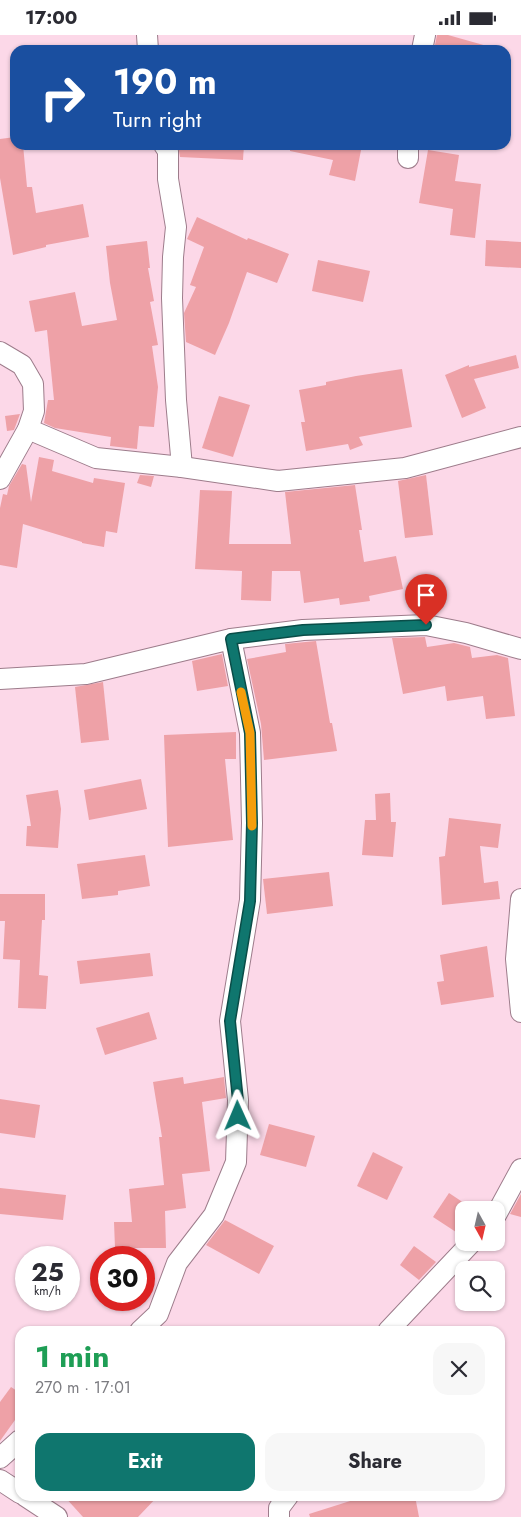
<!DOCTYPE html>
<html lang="en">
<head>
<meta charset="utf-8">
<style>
  body { margin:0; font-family:Jost,sans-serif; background:#f7f7f7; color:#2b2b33; height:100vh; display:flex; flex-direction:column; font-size:19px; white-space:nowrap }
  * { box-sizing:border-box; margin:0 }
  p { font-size:16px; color:#7c7c81 }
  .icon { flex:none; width:28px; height:28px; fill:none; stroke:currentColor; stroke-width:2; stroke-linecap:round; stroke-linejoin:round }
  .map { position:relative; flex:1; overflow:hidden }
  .drawer { position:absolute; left:15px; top:1291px; width:490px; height:175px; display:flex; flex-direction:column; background:#fff; border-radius:15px; box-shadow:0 1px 4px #0004 }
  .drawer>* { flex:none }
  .top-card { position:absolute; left:10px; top:10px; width:501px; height:105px; border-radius:15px; box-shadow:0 1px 4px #0004; background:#1a4fa0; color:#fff; overflow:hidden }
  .needle { width:32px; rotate:172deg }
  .fabs { position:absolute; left:455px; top:1166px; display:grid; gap:10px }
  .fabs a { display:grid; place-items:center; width:50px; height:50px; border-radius:10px; background:#fff; box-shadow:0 1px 4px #0004; font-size:25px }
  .speed { position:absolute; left:15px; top:1211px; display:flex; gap:10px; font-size:25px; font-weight:700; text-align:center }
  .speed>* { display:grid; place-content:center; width:65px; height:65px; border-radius:50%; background:#fff; box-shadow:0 1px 4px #0004; line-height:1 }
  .speed small { font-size:12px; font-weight:400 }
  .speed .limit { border:8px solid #d22; background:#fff; color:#111 }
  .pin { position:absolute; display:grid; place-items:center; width:42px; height:42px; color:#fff; margin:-51px -21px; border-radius:50% 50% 50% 0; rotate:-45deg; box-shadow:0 0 5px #0007 }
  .pin .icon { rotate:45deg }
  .me { position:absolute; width:55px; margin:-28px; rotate:359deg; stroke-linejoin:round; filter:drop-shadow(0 0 4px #0008) }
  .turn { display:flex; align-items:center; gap:18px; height:105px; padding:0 20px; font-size:22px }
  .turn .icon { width:65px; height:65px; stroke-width:2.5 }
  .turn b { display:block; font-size:35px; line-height:42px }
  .round { display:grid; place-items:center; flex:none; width:52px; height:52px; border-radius:15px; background:#f7f7f7 }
  .headline { display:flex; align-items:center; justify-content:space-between; height:85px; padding:0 20px }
  h1 { font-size:30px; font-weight:700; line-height:38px; color:#1e9e55 }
  .button { display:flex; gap:10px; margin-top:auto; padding:10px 20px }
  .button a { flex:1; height:58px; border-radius:15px; background:#0f766e; color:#fff; font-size:20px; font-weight:700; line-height:58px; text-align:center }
  .button a+a { background:#f7f7f7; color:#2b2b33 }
  .status { display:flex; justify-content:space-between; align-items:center; height:35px; padding:0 25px; background:#fff; direction:ltr }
  .status svg { height:14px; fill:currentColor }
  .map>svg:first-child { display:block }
  .building { fill:#eea1a7 }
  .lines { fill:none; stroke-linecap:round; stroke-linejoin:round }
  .minor-casing { stroke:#9d7c8b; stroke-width:22 }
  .minor { stroke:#fff; stroke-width:20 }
  .route-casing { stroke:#0a4d48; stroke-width:12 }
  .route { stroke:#0f766e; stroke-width:9 }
  .slow { stroke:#f59e0b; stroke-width:9 }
</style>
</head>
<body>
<div class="status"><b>17:00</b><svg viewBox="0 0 49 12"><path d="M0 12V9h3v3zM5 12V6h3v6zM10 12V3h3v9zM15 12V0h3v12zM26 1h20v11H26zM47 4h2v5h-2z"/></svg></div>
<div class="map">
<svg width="521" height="1482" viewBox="0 0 521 1482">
  <rect width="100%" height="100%" fill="#fcd8e8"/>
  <g class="building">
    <path d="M437 0H448L487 11 486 15H434Z"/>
    <path d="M15 102V110H23L27 152H32L36 178 83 169 89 202 46 210V212L13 220 0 143V104Z"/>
    <path d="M178 110H244L243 125 180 122Z"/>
    <path d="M290 110H362L355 146 329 140 333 125 290 116Z"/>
    <path d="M428 115 459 120 455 146 481 149 475 203 450 200 453 174 419 168Z"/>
    <path d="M197 182 247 205 248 203 289 219 277 248 247 237 229 288 215 320 186 307 184 278 196 252 190 250 204 212 187 204Z"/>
    <path d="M486 205 521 207V233L485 231Z"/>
    <path d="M147 206 150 233H148L154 266 150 267 158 310 152 311 158 352 154 392 139 391 137 414 110 411 111 402 55 393 44 388 48 365H54L47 295 35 297 29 266 75 257 82 291 117 285 110 248 106 211Z"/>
    <path d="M318 225 370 236 363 267 312 256Z"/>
    <path d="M516 320 519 333 474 344 486 373 462 383 445 340 469 330V332Z"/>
    <path d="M402 334 412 392 359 402 363 410 350 415 348 409 306 416 301 387H305L299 355 326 350V347L356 341Z"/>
    <path d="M219 361 250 370 233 422 202 413Z"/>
    <path d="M20 379 14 395 7 396 5 381Z"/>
    <path d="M39 422 54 425 52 436 93 448 94 443 125 448 117 498 106 496 104 512 82 508V507L23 489 17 533 0 530V473L3 459 7 460 9 451 22 429 26 430 31 467Z"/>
    <path d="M140 440 154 441 151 452 137 448Z"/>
    <path d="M426 440 433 500 405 503 398 446Z"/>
    <path d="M355 450 362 495H359L364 527 396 521 403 554 369 561 370 566 340 570 339 563 304 568 300 536H272L271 566 241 565 242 536 195 534 200 455 232 456 229 509H291L285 457Z"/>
    <path d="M425 602 427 612 454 608 470 612 472 623 497 620 508 623 515 681 486 684 483 661 447 666 445 651 403 659 392 603Z"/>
    <path d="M316 606 330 688H332L337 716 264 725 261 689 247 624 286 617 285 609Z"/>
    <path d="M222 619 228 651 197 656 192 626Z"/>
    <path d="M103 647 109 705 81 708 75 652Z"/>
    <path d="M236 697V724H225L233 805 168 812 164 700Z"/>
    <path d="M141 744 147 774 89 785 84 755Z"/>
    <path d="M58 755 61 774 58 813 26 811 27 791H31L26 760Z"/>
    <path d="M390 758 391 787H396L393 822 362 820 365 785H376L375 759Z"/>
    <path d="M449 783 501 789 498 813 480 811 484 848 498 846 500 864 442 870 439 822 445 821Z"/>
    <path d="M145 820 150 851 118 856V860L82 864 77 829Z"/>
    <path d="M329 837 333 871 267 879 263 844Z"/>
    <path d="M0 859H45V885H42L39 940 48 941 46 974 18 973 20 925 3 924 5 886H0Z"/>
    <path d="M487 911 494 962 441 970 437 947 444 946 440 920Z"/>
    <path d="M150 918 153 941 80 949 77 926Z"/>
    <path d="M149 977 157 1004 105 1020 96 993Z"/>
    <path d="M183 1042 184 1049 224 1042 226 1063 202 1067 210 1136 182 1139 186 1173 165 1176 166 1213H115L114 1187H132L129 1154 164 1150 159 1102H162L153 1047Z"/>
    <path d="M0 1064 40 1070 35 1103 0 1098Z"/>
    <path d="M269 1089 315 1101 306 1132 260 1120Z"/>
    <path d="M373 1117 403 1132 387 1165 357 1151Z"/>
    <path d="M0 1153 66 1160 63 1185 0 1179Z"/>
    <path d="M449 1158 464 1168V1185L456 1197 433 1182Z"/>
    <path d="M521 1159V1182L510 1179Z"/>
    <path d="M225 1185 274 1211 259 1239 206 1210Z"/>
    <path d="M414 1211 436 1227 419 1245 400 1230Z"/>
    <path d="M11 1352 20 1358V1378L0 1406V1367Z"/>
    <path d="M64 1461H158L138 1482H83Z"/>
    <path d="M366 1461H415L419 1482H310L309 1479Z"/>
  </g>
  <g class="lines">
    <defs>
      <g id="minor">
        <path d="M147 0 148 15"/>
        <path d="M422 15 425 0"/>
        <path d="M164 110 168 116V144L176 192 173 222 172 263 176 365 182 432"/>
        <path d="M408 110V123"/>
        <path d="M0 317 22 330 33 349 34 376 28 394 0 444"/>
        <path d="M28 394 96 423 182 432 278 446 405 433 521 402"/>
        <path d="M0 644 86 639 231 604 303 595 426 590 466 598 521 614"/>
        <path d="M521 864 516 924 521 977"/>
        <path d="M496 1180 521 1134"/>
        <path d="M140 1296 158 1279 177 1228 214 1180 236 1127 238 1065 230 986 250 865 252 788 250 698 231 604"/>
        <path d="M388 1296 471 1208"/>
        <path d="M0 1423 20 1405"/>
        <path d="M0 1445 20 1458"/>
        <path d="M25 1461 57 1482"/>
        <path d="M279 1482V1473L288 1461"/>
      </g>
    </defs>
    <use href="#minor" class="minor-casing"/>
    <use href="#minor" class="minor"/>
  </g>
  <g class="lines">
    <defs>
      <path id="route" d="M238 1081V1066L230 986 250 866 252 788 250 698 231 604 303 595 426 590"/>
    </defs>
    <use href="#route" class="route-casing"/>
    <use href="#route" class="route"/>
    <path class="slow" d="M241 657 250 698 252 791"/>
  </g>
</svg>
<div class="fabs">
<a><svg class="needle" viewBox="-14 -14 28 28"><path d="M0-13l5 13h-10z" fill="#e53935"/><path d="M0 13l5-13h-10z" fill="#7c7c81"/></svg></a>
<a><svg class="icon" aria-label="search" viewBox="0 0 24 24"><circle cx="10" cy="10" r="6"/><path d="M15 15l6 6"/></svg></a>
</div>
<div class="speed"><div>25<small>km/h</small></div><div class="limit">30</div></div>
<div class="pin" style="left:426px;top:590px;background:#d93025"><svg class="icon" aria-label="arrive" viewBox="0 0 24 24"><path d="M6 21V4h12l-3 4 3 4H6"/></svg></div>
<svg class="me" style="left:238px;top:1081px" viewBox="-20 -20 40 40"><path d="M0-17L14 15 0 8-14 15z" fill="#0f766e" stroke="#fff" stroke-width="4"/></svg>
<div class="top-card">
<div class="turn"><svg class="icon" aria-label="right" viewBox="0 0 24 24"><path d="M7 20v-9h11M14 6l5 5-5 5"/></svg><div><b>190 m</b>Turn right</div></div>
</div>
<section class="drawer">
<div class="headline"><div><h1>1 min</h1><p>270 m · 17:01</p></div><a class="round"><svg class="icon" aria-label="close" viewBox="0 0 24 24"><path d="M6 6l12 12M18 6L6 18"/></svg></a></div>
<div class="button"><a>Exit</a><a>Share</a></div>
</section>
</div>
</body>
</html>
